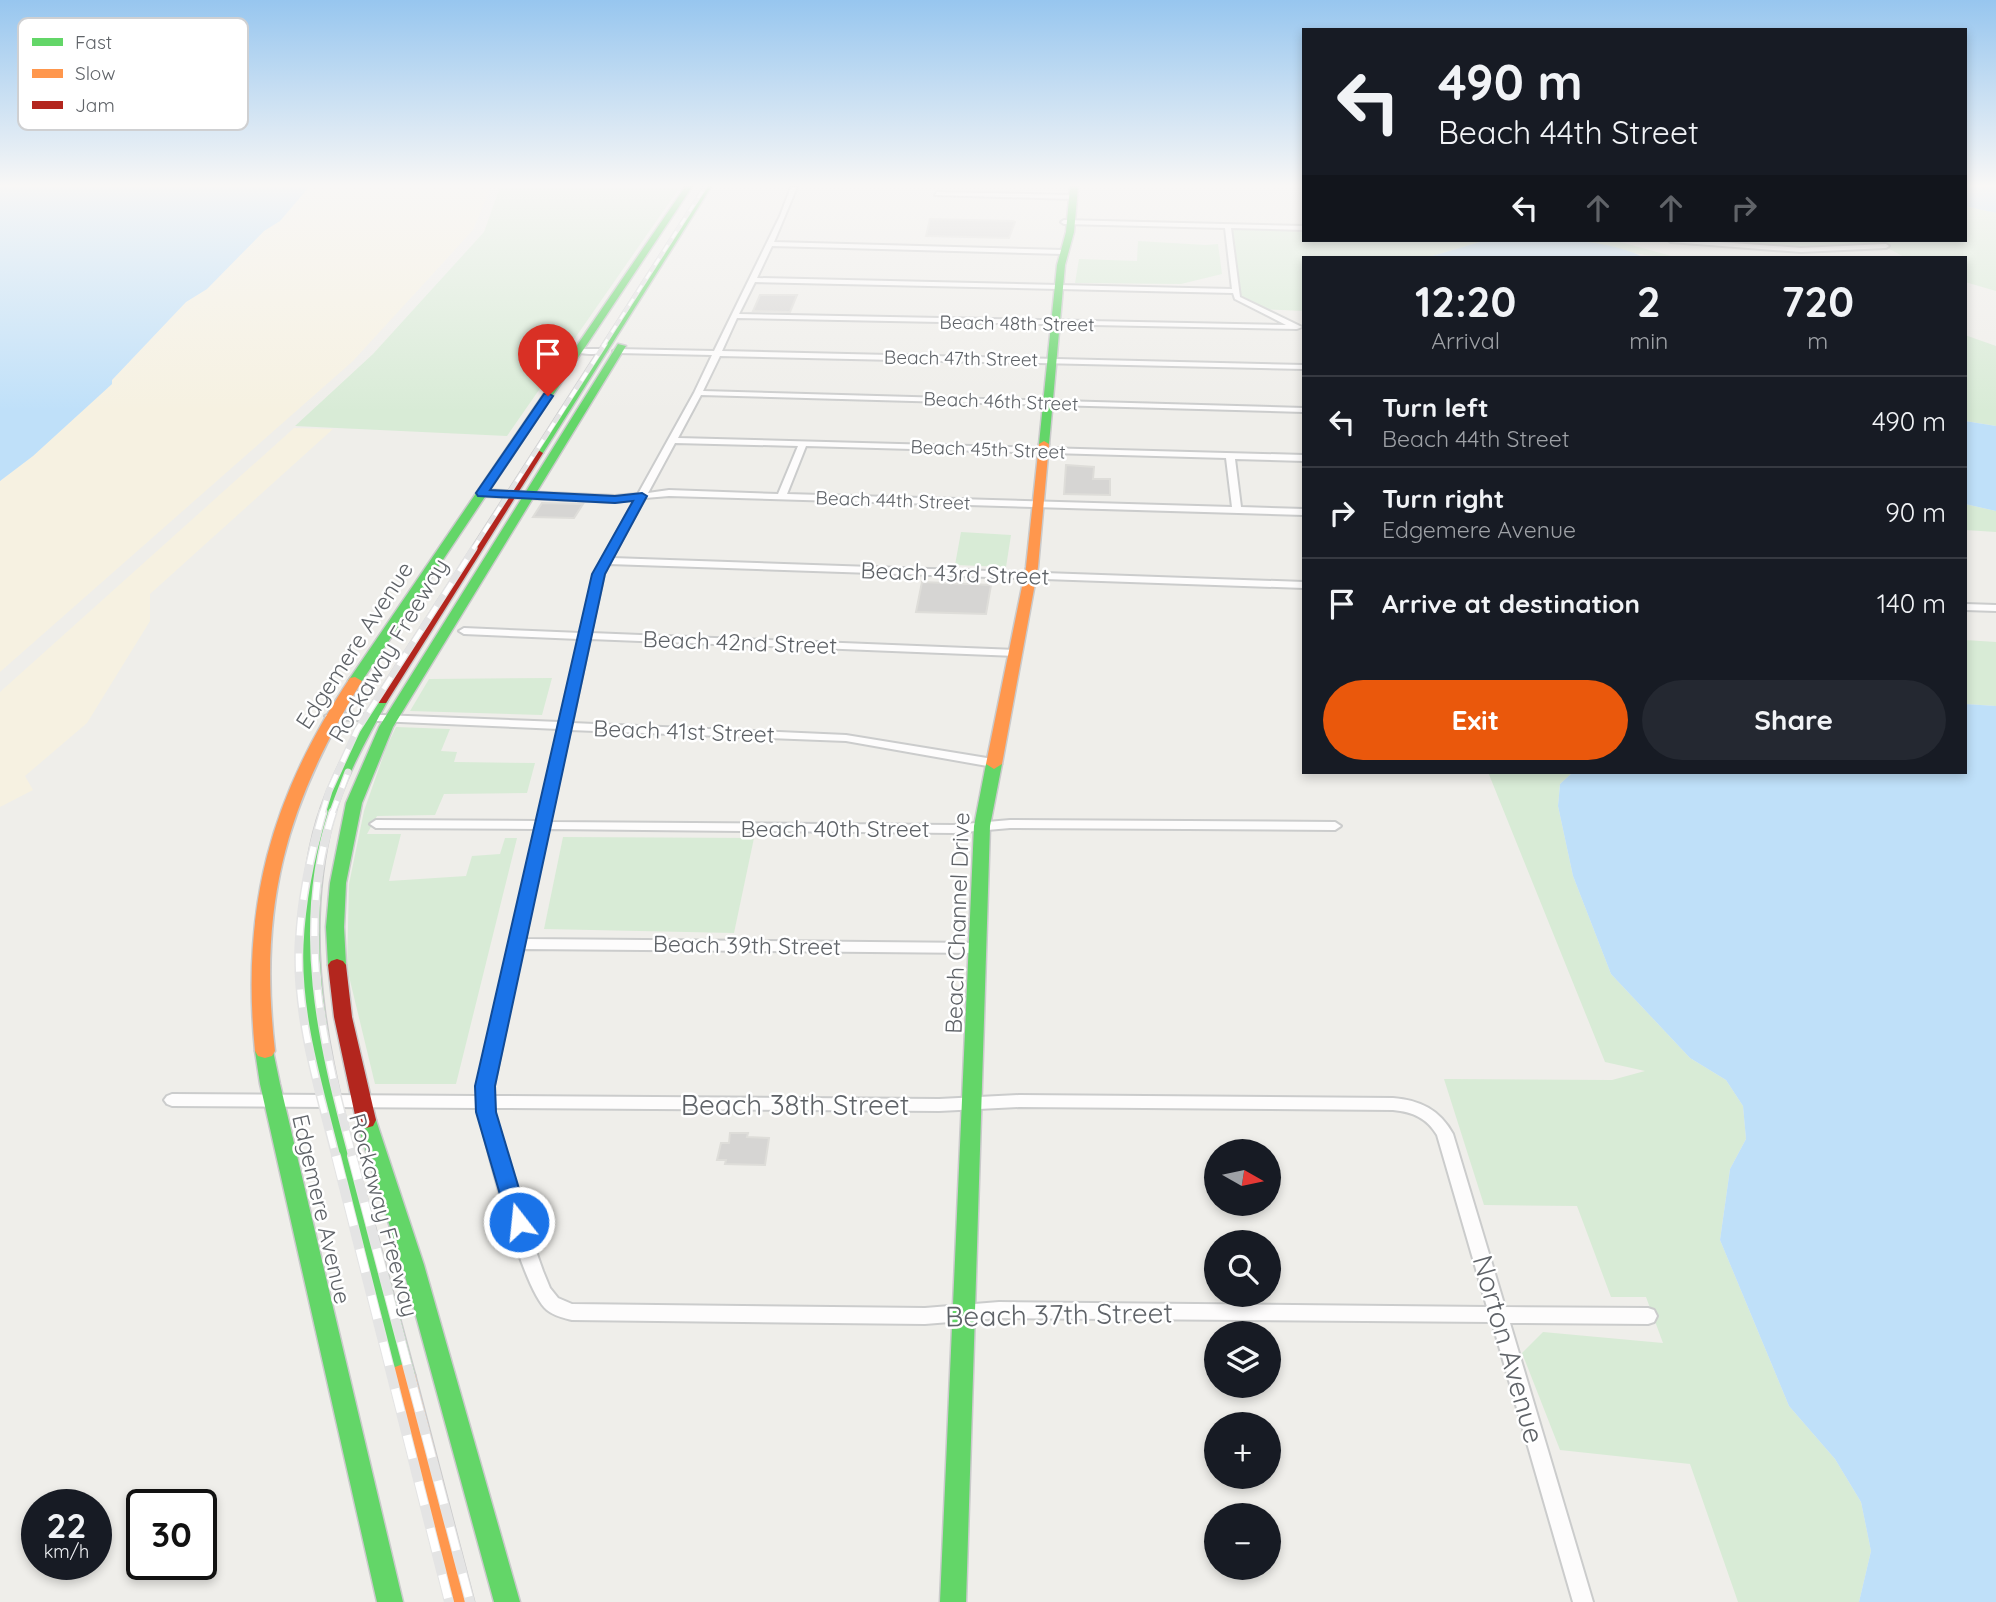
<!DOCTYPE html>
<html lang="en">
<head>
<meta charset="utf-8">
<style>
  body { margin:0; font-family:Quicksand,sans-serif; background:#242831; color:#f1f3f6; height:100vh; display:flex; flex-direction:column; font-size:26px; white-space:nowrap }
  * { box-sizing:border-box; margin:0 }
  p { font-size:23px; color:#9ea1a6 }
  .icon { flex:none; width:38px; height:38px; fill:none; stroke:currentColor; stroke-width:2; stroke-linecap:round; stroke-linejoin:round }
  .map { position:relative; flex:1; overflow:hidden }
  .sheet { position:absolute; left:1302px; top:256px; width:665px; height:518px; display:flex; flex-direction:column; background:#171b24; border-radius:0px; box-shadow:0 4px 10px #0003 }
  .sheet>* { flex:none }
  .top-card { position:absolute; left:1302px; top:28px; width:665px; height:214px; border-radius:0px; box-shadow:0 4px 10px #0003; background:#171b24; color:#f1f3f6; overflow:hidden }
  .needle { width:46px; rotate:99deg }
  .fabs { position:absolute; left:1204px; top:1139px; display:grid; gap:14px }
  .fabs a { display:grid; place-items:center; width:77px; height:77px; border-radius:50%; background:#171b24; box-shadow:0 4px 10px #0003; font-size:35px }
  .speed { position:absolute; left:21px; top:1489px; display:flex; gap:14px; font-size:35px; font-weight:700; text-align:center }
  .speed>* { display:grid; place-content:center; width:91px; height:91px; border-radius:50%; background:#171b24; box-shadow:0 4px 10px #0003; line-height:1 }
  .speed small { font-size:18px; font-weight:400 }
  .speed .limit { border:4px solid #111; border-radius:10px; background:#fff; color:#111 }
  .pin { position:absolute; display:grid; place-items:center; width:60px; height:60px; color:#fff; margin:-72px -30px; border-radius:50% 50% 50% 0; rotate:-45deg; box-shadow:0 0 7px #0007 }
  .pin .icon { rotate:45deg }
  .me { position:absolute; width:77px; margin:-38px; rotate:344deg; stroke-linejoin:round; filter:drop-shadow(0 0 5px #0008) }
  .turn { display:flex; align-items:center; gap:24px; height:147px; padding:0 21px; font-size:32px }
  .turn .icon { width:91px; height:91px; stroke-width:2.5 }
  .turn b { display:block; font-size:49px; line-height:60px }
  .lanes { display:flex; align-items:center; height:66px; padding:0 21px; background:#0003; justify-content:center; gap:35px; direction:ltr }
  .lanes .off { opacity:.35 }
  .eta { display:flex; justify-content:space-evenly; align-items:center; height:119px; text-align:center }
  .eta b { font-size:42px; font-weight:800; line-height:49px }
  .button { display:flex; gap:14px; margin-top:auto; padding:14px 21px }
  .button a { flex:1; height:80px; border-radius:42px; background:#ea580c; color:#fff; font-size:28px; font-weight:800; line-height:80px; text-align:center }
  .button a+a { background:#242831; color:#f1f3f6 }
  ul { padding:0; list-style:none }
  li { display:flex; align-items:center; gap:21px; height:91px; padding:0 21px; border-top:2px solid #363941 }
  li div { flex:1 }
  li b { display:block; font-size:26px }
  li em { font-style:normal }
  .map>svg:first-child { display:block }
  .green { fill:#d8ebd6 }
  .sand { fill:#f6f1e1 }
  .water { fill:#bfe0f9 }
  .building { fill:#d6d5d3; stroke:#deddd9; stroke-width:2 }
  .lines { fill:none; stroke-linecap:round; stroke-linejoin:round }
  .street-casing { stroke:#cbcccc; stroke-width:4 }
  .fast-casing { stroke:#cacacb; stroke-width:3 }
  .slow-casing { stroke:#cacacb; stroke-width:3 }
  .jam-casing { stroke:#cacacb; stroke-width:3 }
  .street { fill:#fdfcfc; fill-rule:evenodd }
  .fast { fill:#63d668; fill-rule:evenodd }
  .slow { fill:#ff974d; fill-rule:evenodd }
  .jam { fill:#b3261e; fill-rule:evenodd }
  .rail-far4-casing { stroke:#e4e4e4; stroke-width:4.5 }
  .rail-far3-casing { stroke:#e4e4e4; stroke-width:5 }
  .rail-far2-casing { stroke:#e4e4e4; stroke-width:7 }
  .rail-far1-casing { stroke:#e4e4e4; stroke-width:9 }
  .rail-casing { stroke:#e4e4e4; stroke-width:10 }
  .rail-far4 { stroke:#fff; stroke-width:2.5; stroke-dasharray:8; stroke-linecap:butt }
  .rail-far3 { stroke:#fff; stroke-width:3.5; stroke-dasharray:10; stroke-linecap:butt }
  .rail-far2 { stroke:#fff; stroke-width:4.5; stroke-dasharray:14; stroke-linecap:butt }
  .rail-far1 { stroke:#fff; stroke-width:6; stroke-dasharray:18; stroke-linecap:butt }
  .rail { stroke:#fff; stroke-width:8; stroke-dasharray:24; stroke-linecap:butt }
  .route { fill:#1a73e8; stroke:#114b97; stroke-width:2 }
  .labels { text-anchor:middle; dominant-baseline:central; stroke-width:5; stroke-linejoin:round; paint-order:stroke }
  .far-street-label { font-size:19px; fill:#5f6368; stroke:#fff }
  .street-label { font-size:23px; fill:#5f6368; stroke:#fff }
  .near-street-label { font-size:28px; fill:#5f6368; stroke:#fff }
  .key { fill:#fff; stroke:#cfd0d2; stroke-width:2 }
  .key-label { font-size:19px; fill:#5f6368 }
</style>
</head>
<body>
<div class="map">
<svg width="1996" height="1602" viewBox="0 0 1996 1602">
  <rect width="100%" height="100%" fill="#efeeea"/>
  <g class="green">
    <path d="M500 187H680L507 436 295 426 373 354 484 232Z"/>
    <path d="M1965 206 1996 213V291L1965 282V257H1904L1886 247 1801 250 1671 240H1965Z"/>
    <path d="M1228 227 1304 228V240H1506L1480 242 1432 256 1304 257V311L1256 309 1238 300Z"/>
    <path d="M1568 240H1613L1675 257C1639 257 1604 246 1568 240Z"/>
    <path d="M1138 241 1206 245 1218 244 1222 274 1181 284 1075 283 1079 259 1137 261Z"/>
    <path d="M1965 335 1996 346V426L1965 421Z"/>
    <path d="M1965 504 1996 511V532L1965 530Z"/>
    <path d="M961 532 1011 535 1006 567 955 565Z"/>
    <path d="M1965 640 1996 642V706L1965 704Z"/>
    <path d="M552 678 542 715 410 711 429 679Z"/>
    <path d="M396 727 450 729 441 751 457 752 454 762 535 763 527 793 444 794 435 815 377 816 367 834H401L389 881 466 876 472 856 500 854 505 838H517L456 1084H375L347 968 349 884 364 811 386 748Z"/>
    <path d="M1488 772H1573L1560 784 1558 806 1573 876 1611 974 1690 1058 1726 1080 1743 1106 1746 1139 1730 1169 1720 1240 1789 1406 1835 1459 1861 1502 1871 1551 1859 1602H1738L1690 1464 1560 1450 1522 1353 1543 1332 1663 1343 1646 1297H1611L1577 1206 1484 1205 1444 1079 1612 1080 1645 1071 1605 1062Z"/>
    <path d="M563 837 754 838 734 933 544 929Z"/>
  </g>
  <g class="sand">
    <path d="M309 187H491L473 230 353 361 0 672V481L33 456 112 384V380L186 302 207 289 264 231 280 221Z"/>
    <path d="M294 428 333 429 150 594V621L87 723 25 776 33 790 0 807V692Z"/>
  </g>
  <g class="water">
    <path d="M0 187H309L280 221 264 231 207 289 186 302 112 380V384L33 456 0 481Z"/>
    <path d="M1965 187H1996V213L1965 206Z"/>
    <path d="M1506 240C1552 240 1600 237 1643 257H1401L1432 256 1480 242Z"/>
    <path d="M1965 421 1996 426V511L1965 504Z"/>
    <path d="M1965 704 1996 706V1602H1859L1871 1551 1861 1502 1835 1459 1789 1406 1720 1240 1730 1169 1746 1139 1743 1106 1726 1080 1690 1058 1611 974 1573 876 1558 806 1560 784 1573 772H1965Z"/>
  </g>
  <g class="building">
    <path d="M930 219 1013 221 1015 222 1009 238 926 236Z"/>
    <path d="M760 295H797L790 312 753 311Z"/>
    <path d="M1066 465 1094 467 1093 479H1110V495L1064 494Z"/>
    <path d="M542 503 583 504 574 518 533 517Z"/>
    <path d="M922 582 991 585 986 614 916 612Z"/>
    <path d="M730 1133H748L747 1137 769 1138 765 1165 725 1164 726 1160H717L721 1143H729Z"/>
  </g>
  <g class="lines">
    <defs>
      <g id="street">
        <path d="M791 187H797L774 242 1063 250 1066 252 1063 254 772 246 757 278 1232 289 1225 228 1064 224 1061 222 1064 220 1304 226V230L1231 228 1240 297 1302 327 1297 329 737 318 722 351 1304 365V369L720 356 703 391 1304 408V412L701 395 678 438 1304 455V461L1235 459 1241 507 1304 509V515L669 496 645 498 612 558 1304 582V588L609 564 604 574 591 633 1016 650 1021 653 1016 656 590 639 572 723 846 735 993 759 999 763 993 767 846 741 570 730 550 822 953 825 1010 820 1335 822 1341 826 1335 830 1010 828 953 833 548 829 525 939 978 943 983 945 985 948 983 951 978 953 522 949 492 1096 939 1099 1019 1095 1393 1098C1420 1100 1440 1110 1453 1134L1505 1307 1648 1308 1654 1310 1657 1316 1654 1322 1648 1324 1510 1323 1593 1602H1573L1492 1322 999 1318 925 1324 572 1320C564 1318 554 1316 547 1310 522 1290 486 1145 478 1108L172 1106 167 1104 164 1100 167 1096 172 1094 477 1096 536 829 376 828 370 824 376 820 538 821 559 729 331 719 325 716 331 713 560 722 579 639 464 634 459 631 464 628 581 633 594 574 635 499 615 502 482 496 478 493 482 490 615 496 638 494 694 393 712 355 617 353 613 351 617 349 714 351 780 216ZM755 282 1233 293 1235 299 1286 325 739 314ZM675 443 798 446 778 494 669 490 648 493ZM806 446 1226 458 1232 507 787 494ZM1019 1107 1393 1110C1413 1112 1427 1118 1437 1135L1487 1307 999 1302 925 1308 572 1304 558 1298 550 1288 543 1271 521 1209 493 1108 939 1111Z"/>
        <path d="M937 192 1073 195 1076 197 1073 199 935 195Z"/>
        <path d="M1668 240H1692L1801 248 1886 244 1889 246 1886 248 1801 252 1671 242Z"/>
        <path d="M576 349H603L607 351C600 355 582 355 575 351Z"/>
        <path d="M1965 604 1996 605V611L1965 610Z"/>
      </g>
      <g id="fast">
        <path d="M685 187H692L362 681 355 685 350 684 348 681Z"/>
        <path d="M704 187H711L543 453 534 455 533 453Z"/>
        <path d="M1070 187H1078L1074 232 1065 265 1049 444 1044 447 1039 444 1057 265 1066 232Z"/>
        <path d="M618 344 626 346 393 727 362 803 346 883 344 927 346 965 343 969H331L328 965 326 927 330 883 346 803 379 727Z"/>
        <path d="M381 696 388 700C367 739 345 777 333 820 299 949 334 1081 369 1206 385 1262 400 1319 415 1375L411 1383 403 1386 395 1383 391 1375C377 1318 362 1262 347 1206 314 1081 280 947 317 820 330 777 352 739 374 700Z"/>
        <path d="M994 759 1002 764 990 826 966 1602H940L974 826 986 764Z"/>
        <path d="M265 1044 272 1046 280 1084 403 1602H377L260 1084 255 1051 258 1046Z"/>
        <path d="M366 1112 373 1114 376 1120 424 1265 520 1602H494L402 1265 356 1120 359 1114Z"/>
      </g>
      <g id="slow">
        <path d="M1044 441 1049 444 1038 567 1002 764 994 769 986 764 1026 567 1039 444Z"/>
        <path d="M355 677 362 681C286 805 258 905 275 1051L272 1056 265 1058 258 1056 255 1051C241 908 270 798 350 678Z"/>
        <path d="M403 1364 411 1367 415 1375 474 1602H448L391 1375 395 1367Z"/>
      </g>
      <g id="jam">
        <path d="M538 450 543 453 388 700 386 703H376L374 700 533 453Z"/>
        <path d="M337 959 343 961 346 965 352 1017 376 1120 373 1126 366 1128 359 1126 356 1120 334 1017 328 965 331 961Z"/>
      </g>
    </defs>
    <use href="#street" class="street-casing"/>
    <use href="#fast" class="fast-casing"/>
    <use href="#slow" class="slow-casing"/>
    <use href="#jam" class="jam-casing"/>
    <use href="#street" class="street"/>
    <use href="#fast" class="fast"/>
    <use href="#slow" class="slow"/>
    <use href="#jam" class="jam"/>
    <defs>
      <path id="rail-far4" d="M603 346 705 187"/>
      <path id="rail-far3" d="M473 549 605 344"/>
      <g id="rail-far2">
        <path d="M322 814 329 791 357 730 474 548"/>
        <path d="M332 814 348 772"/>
      </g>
      <g id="rail-far1">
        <path d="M323 812C310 856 301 900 299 945 296 1017 319 1089 336 1157"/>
        <path d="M333 812C295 928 322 1043 353 1157"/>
      </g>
      <g id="rail">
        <path d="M336 1156 449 1602"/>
        <path d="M352 1156 470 1602"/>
      </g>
    </defs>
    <use href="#rail-far4" class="rail-far4-casing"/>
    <use href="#rail-far3" class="rail-far3-casing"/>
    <use href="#rail-far2" class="rail-far2-casing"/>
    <use href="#rail-far1" class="rail-far1-casing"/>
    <use href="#rail" class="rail-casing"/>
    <use href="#rail-far4" class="rail-far4"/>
    <use href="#rail-far3" class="rail-far3"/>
    <use href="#rail-far2" class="rail-far2"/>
    <use href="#rail-far1" class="rail-far1"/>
    <use href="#rail" class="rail"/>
  </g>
  <linearGradient id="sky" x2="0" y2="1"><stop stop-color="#97c6ef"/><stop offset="0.45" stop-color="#f8f7f6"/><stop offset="1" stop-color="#f8f7f6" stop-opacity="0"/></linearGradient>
  <rect width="1996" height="412" fill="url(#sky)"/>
  <path class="route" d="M548 393 553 396 490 490 615 496 642 493 647 496 605 574 495 1086 496 1112 529 1222 526 1229 519 1231 511 1229 508 1222 476 1112 475 1086 592 574 633 501 615 503 478 496 476 493 544 394Z"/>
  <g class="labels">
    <g class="far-street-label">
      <text transform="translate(1017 323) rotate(1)">Beach 48th Street</text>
      <text transform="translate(961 358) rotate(1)">Beach 47th Street</text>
      <text transform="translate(1001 401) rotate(2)">Beach 46th Street</text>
      <text transform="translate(988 449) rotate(2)">Beach 45th Street</text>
      <text transform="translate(893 500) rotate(2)">Beach 44th Street</text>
    </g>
    <g class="street-label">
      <text transform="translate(955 573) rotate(2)">Beach 43rd Street</text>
      <text transform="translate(740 642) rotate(2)">Beach 42nd Street</text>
      <text transform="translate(354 645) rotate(-57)">Edgemere Avenue</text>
      <text transform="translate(388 650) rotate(-59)">Rockaway Freeway</text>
      <text transform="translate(684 731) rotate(2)">Beach 41st Street</text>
      <text x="835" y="828">Beach 40th Street</text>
      <text transform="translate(957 923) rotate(-88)">Beach Channel Drive</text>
      <text transform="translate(747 945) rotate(1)">Beach 39th Street</text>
      <text transform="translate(322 1209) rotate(77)">Edgemere Avenue</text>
      <text transform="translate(384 1215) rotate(75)">Rockaway Freeway</text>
    </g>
    <g class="near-street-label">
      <text x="795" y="1104">Beach 38th Street</text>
      <text transform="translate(1059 1314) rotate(-1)">Beach 37th Street</text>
      <text transform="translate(1509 1349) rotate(74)">Norton Avenue</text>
    </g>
  </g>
  <rect x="18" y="18" width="230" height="112" rx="10" class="key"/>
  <rect x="32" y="38" width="31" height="8" fill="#63d668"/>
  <rect x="32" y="69" width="31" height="9" fill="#ff974d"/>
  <rect x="32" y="101" width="31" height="8" fill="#b3261e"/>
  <g class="key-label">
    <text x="75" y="49">Fast</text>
    <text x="75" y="80">Slow</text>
    <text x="75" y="112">Jam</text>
  </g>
</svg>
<div class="fabs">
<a><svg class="needle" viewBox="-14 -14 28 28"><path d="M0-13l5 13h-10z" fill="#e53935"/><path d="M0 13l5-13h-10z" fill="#9ea1a6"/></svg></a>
<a><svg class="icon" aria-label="search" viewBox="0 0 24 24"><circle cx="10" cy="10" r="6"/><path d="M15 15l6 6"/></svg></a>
<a><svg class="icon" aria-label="layers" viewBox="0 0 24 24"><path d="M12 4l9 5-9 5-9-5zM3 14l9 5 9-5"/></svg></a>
<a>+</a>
<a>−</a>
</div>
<div class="speed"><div>22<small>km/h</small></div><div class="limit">30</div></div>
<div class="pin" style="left:548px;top:396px;background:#d93025"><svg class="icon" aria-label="arrive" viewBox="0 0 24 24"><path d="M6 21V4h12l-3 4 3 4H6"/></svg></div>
<svg class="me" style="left:519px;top:1222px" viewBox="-20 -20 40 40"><circle r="17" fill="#1a73e8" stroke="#fff" stroke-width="3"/><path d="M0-11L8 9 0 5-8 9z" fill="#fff"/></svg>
<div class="top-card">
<div class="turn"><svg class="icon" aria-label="left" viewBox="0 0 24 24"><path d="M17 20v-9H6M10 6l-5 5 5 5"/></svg><div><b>490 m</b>Beach 44th Street</div></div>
<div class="lanes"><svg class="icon" aria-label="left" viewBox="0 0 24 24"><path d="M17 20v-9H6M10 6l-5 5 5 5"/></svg><svg class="icon off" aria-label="ahead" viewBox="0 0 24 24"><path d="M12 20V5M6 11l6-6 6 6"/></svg><svg class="icon off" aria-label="ahead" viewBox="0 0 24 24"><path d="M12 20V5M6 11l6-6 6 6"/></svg><svg class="icon off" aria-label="right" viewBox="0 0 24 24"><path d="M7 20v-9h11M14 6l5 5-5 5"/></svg></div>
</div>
<section class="sheet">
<div class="eta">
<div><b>12:20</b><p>Arrival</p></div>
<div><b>2</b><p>min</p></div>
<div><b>720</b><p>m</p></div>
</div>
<ul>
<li><svg class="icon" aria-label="left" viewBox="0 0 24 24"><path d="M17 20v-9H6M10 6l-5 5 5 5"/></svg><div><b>Turn left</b><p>Beach 44th Street</p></div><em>490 m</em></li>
<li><svg class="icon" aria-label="right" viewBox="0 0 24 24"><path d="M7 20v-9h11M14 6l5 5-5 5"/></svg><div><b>Turn right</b><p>Edgemere Avenue</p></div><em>90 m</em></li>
<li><svg class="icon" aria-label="arrive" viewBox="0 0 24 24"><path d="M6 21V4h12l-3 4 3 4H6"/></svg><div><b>Arrive at destination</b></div><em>140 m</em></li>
</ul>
<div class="button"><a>Exit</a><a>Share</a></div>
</section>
</div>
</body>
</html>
